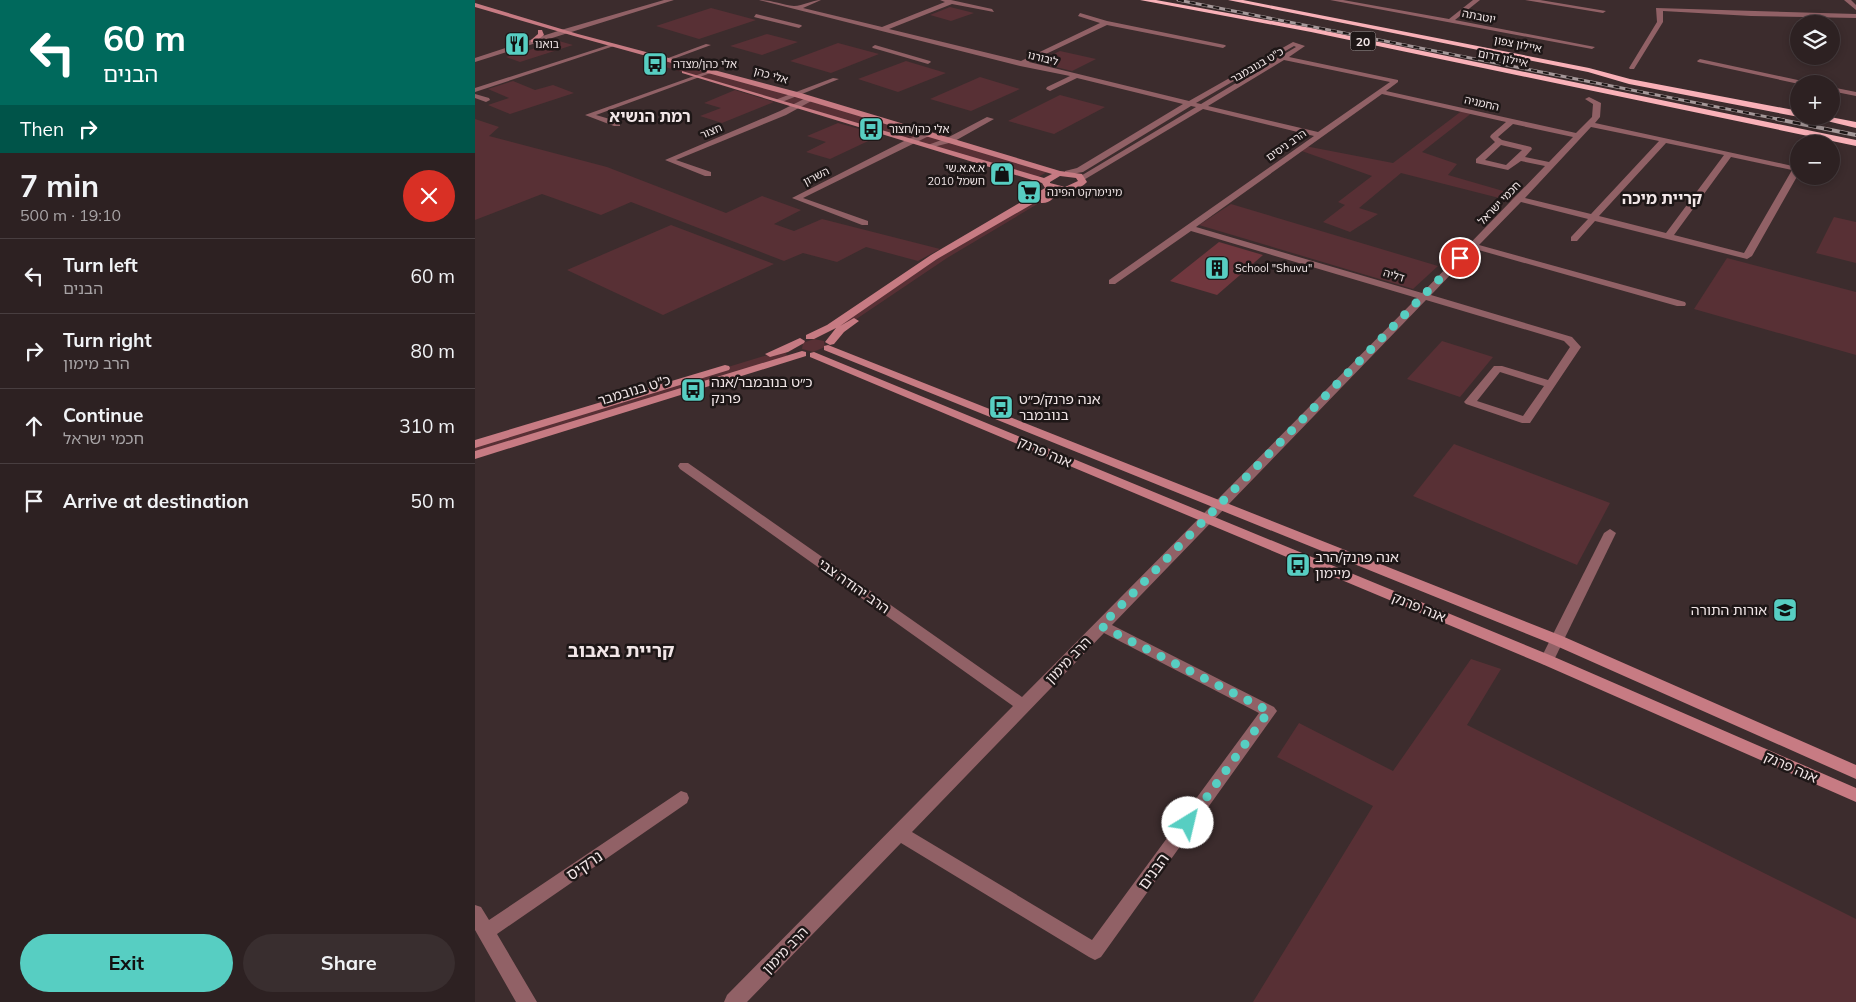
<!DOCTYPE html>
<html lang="en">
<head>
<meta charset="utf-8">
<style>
  body { margin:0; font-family:Mulish,"Noto Sans Hebrew",sans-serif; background:#392e2f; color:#f1f3f6; height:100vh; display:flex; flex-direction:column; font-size:19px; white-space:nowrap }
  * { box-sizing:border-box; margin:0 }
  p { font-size:16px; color:#a7a3a5 }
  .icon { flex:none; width:28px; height:28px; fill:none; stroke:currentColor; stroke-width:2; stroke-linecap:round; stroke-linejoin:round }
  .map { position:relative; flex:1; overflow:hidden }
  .side { display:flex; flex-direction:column; background:#2d2122; width:475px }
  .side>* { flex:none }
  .hud { background:#00695c; color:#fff; overflow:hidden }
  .tools { position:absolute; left:1315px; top:15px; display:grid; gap:10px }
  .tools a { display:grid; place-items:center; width:50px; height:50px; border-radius:50%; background:#2d2122; box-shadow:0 2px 8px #0003,0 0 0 1px #483e40; font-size:25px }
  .pin { position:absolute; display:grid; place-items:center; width:42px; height:42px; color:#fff; margin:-21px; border:2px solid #fff; border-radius:50%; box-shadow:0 1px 5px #0007 }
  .me { position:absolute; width:55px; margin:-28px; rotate:36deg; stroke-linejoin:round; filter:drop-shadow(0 0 4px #0008) }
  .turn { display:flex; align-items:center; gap:18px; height:105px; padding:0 20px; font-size:22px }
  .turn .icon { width:65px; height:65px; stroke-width:2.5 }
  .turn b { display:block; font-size:35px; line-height:42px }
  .then { display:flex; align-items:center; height:48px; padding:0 20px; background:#0003; gap:10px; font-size:19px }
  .round { display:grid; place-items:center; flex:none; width:52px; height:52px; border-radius:26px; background:#392e2f }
  .head { display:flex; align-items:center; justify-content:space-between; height:85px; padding:0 20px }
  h1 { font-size:30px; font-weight:700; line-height:38px }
  .primary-button { display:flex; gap:10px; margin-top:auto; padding:10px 20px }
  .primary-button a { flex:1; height:58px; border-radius:30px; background:#57cec2; color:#111; font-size:20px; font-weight:700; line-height:58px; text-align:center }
  .primary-button a+a { background:#392e2f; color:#f1f3f6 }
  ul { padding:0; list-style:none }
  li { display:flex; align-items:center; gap:15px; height:75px; padding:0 20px; border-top:1px solid #483e40 }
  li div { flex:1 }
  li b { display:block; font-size:19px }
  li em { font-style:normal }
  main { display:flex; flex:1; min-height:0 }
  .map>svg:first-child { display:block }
  .green { fill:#583035 }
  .building { fill:#70373e }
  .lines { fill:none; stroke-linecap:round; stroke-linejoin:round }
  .street { fill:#916166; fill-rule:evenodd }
  .secondary { fill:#c77b83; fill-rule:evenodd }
  .highway { fill:#f9b1b8; fill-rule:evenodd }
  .rail-far1-casing { stroke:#a59899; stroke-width:3 }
  .rail-casing { stroke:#a59899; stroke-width:4 }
  .rail-far1 { stroke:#1e1717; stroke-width:2; stroke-dasharray:6; stroke-linecap:butt }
  .rail { stroke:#1e1717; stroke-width:2.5; stroke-dasharray:8; stroke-linecap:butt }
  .route { stroke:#57cec2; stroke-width:9; stroke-dasharray:0 16.2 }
  .labels { text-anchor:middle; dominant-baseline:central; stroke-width:5; stroke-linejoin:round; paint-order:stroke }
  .far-street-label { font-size:11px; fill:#f1e6e7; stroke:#1e1717 }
  .far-poi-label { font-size:11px; fill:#f1e6e7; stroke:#1e1717; text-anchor:start }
  .shield { fill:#1e1717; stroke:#b2a8a9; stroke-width:1 }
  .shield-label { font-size:12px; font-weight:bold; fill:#f1e6e7 }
  .poi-label { font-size:14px; fill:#f1e6e7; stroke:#1e1717; text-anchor:start }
  .street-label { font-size:14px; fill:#f1e6e7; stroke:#1e1717 }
  .far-district-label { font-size:16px; font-weight:bold; fill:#f1e6e7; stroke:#1e1717 }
  .near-street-label { font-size:16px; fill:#f1e6e7; stroke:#1e1717 }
  .district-label { font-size:19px; font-weight:bold; fill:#f1e6e7; stroke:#1e1717 }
</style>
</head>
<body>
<main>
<section class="side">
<div class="hud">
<div class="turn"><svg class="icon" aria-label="left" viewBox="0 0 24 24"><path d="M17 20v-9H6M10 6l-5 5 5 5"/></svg><div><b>60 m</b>הבנים</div></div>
<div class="then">Then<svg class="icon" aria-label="right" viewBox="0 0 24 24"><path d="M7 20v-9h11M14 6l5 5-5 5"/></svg></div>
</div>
<div class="head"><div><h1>7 min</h1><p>500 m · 19:10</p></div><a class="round" style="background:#d93025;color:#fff"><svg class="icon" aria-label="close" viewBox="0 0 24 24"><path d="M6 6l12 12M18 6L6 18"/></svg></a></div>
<ul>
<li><svg class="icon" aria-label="left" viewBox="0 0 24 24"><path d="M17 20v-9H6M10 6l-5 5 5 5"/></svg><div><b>Turn left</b><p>הבנים</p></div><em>60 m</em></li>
<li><svg class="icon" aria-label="right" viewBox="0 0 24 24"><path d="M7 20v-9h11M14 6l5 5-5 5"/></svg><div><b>Turn right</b><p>הרב מימון</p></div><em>80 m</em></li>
<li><svg class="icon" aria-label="ahead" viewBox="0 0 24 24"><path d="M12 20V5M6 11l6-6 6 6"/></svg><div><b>Continue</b><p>חכמי ישראל</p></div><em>310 m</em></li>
<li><svg class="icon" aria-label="arrive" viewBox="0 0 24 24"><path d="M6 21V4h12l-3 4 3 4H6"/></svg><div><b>Arrive at destination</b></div><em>50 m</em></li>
</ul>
<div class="primary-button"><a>Exit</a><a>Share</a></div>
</section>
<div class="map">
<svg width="1381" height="1002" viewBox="0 0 1381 1002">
  <rect width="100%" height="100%" fill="#3c2c2d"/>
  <g class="green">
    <path d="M475 7 499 13 476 21 455 15Z"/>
    <path d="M236 8 281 20 224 39 181 26Z"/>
    <path d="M292 34 323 42 287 55 255 46Z"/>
    <path d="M84 41 98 45 45 62 31 57Z"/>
    <path d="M363 43 404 54 356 73 315 61Z"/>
    <path d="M585 51 621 59 597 71 561 62Z"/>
    <path d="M191 59 574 171 563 177 180 64Z"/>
    <path d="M431 61 471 73 423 92 383 79Z"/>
    <path d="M505 77 545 89 496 111 455 99Z"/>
    <path d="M38 81 60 90 78 85 99 93 35 114 13 105 34 98 13 89Z"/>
    <path d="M260 90 299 102 247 123 225 116 246 108 229 103Z"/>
    <path d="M585 95 630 107 579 134 533 121Z"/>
    <path d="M988 110 998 112 947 152 982 164 973 175 1042 195 1036 201 926 173 884 208 903 214 875 232 848 222 870 205 863 202 897 176 824 150 830 146 918 163Z"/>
    <path d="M0 119 24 127 14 136 132 167 251 213 287 196 326 210 299 224 319 231 347 219 465 249 443 261 391 247 362 262 328 253 309 261 156 202 126 215 67 194 0 220Z"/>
    <path d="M363 123 406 135 355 159 331 152 351 142 332 136Z"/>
    <path d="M573 191 581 193 472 258 365 330 356 327 459 257Z"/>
    <path d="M756 204 963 266 938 289 724 225Z"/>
    <path d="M1359 217 1381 222V263L1341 253Z"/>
    <path d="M196 225 299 264 188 315 92 270Z"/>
    <path d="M1252 258 1381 292V355L1219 309Z"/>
    <path d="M339 339 349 341 350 347 338 352 327 349 328 343Z"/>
    <path d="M967 341 1018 357 985 397 932 379Z"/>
    <path d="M309 350 313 357 0 455V444Z"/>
    <path d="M979 444 1135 503 1102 565 938 496Z"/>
    <path d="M996 659 1026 669 992 725 1381 919V1002H778L898 806 802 757 824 723 918 771Z"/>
  </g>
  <path class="building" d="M744 242 788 255 742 295 695 281Z"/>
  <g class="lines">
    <g class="street">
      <path d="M189 0H199L0 62V58L86 30Z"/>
      <path d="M284 0C296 0 307 5 319 6 328 6 337 0 346 0L328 8 407 27 470 2 465 0H476L517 9 519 12 477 4 414 29 546 61 625 23 603 16 605 13 632 21 750 45 751 46 748 48 632 25 554 62 714 101 818 42 830 46 814 57 923 80V82L911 91 1101 133 1117 117 1118 104 1110 99 1114 97 1126 103 1125 117 1120 123 1322 167H1324V173L1277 256 1272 259 1120 221 1102 241H1096V237L1113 219 1046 202 1004 245 1210 302 1211 304 1210 306H1202L1000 249 956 295 1097 337 1106 347 1055 423H1047L991 404 989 402 1019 366H1027L1073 380 1095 347 1089 341 951 300 637 625 799 707 802 711 626 957 620 960 614 957 426 843 272 1002H249L252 995 538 706 205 469 203 466 205 463H213L547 697 942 298 716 231 640 284H634V280L839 136 728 109 607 181 603 179 604 177 721 107 716 106 608 172 590 175V171L602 168 708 104 602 78 575 91 571 89 572 87 595 76 545 66ZM819 46 821 47 726 104 721 103ZM809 60 915 82 843 132 733 106ZM907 94 1031 122 1016 135 1015 137 1020 142 1001 159V163L1033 170 1046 161 1070 166 947 293 721 227ZM1038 124 1098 137 1074 162 1050 157 1057 149 1056 147 1027 140 1023 137ZM1116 127 1184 141 1116 214 1050 198ZM1191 143 1249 155 1191 233 1124 216ZM1026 145 1047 150 1031 165 1010 160ZM1256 157 1317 170 1269 253 1199 235ZM1025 372 1069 386 1048 416 1002 401ZM629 633 784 713 617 940 437 832Z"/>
      <path d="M855 0H868L974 19 998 0H1005L980 20 1120 47 1117 49Z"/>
      <path d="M1050 0H1065L1131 11 1128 13Z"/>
      <path d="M1369 0H1376L1381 5V10Z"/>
      <path d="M1181 8 1381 14V18L1276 16 1188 11V22L1159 69H1155L1154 68 1182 22Z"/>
      <path d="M281 14 326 25 327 26 324 28 279 17Z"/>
      <path d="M137 44 142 45 0 92V88Z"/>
      <path d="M231 44 236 45 182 65 177 64Z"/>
      <path d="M400 45 455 61 456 62 453 64 398 48 397 47Z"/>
      <path d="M1225 59 1332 82 1335 84H1324L1223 62 1222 61Z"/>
      <path d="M236 70 241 71 121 115 145 122V126H139L110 115Z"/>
      <path d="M358 78 364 79 307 102 300 100Z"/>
      <path d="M1356 87 1381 92V96L1356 91Z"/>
      <path d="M0 94 14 98 15 100 11 102 0 98Z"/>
      <path d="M333 97 340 99 311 115 201 160 236 172V176H230L190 160 305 111Z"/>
      <path d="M512 117 519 119 478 142 454 148 450 146 472 138Z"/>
      <path d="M451 132 458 134 328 198 393 221V225H387L317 198 433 139Z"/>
      <path d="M1135 529 1141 533 1079 660 1077 664 1072 665 1067 664 1065 660 1129 533Z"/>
      <path d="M206 791 212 793 214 798 212 803 22 934 62 1002H41L0 930V905L6 907 14 920Z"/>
    </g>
    <g class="secondary">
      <path d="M0 3 103 34 326 93 585 171 607 174 612 182C605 190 596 189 587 193 579 196 575 204 566 203V199L573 195 462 259 365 326 379 318 384 321 369 332 359 344 355 345 350 342 361 328 339 339H331V335L352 325 456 255 570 188 567 183 207 73V71L569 178 577 174 320 97 99 36 0 7ZM585 176 601 178 603 181 590 187 575 183V182Z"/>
      <path d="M63 30H67L69 35 60 42H56V40L63 34Z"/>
      <path d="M325 338 330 341 329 343 313 352 295 357 290 354Z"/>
      <path d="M353 345 1087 636 1381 765V779L1077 644 349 350V346Z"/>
      <path d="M327 351 331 352V356L0 459V451Z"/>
      <path d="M339 352 1077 656 1381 788V802L1067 664 335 357V353Z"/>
      <path d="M250 365 254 366 255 368 254 370 0 448V440Z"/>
    </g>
    <g class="highway">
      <path d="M665 0H681L836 28 1381 140V146L836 32Z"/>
      <path d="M753 0H768L1114 68 1155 79 1324 111V116H1326L1324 117 1154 84 1113 72Z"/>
      <path d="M1331 116H1350L1381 122V128Z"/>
    </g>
    <defs>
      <path id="rail-far1" d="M703 0 1308 120"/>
      <path id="rail" d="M1302 119 1381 135"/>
    </defs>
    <use href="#rail-far1" class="rail-far1-casing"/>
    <use href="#rail" class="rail-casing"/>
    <use href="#rail-far1" class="rail-far1"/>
    <use href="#rail" class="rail"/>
  </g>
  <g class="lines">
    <path class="route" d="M713 823 794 711 626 626 985 258"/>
  </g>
  <defs>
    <symbol id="restaurant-square" viewBox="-11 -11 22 22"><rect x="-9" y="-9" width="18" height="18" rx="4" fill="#57cec2" stroke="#1e1717"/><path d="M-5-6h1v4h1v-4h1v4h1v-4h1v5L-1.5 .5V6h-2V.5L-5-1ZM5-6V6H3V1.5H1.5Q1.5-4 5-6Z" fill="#111"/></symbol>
    <symbol id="bus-square" viewBox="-11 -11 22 22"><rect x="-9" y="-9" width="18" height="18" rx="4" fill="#57cec2" stroke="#1e1717"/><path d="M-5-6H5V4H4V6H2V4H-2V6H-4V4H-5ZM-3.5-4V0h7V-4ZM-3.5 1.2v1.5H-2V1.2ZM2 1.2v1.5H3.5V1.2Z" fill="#111"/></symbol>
    <symbol id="shop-square" viewBox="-11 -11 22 22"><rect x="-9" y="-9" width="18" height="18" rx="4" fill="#57cec2" stroke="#1e1717"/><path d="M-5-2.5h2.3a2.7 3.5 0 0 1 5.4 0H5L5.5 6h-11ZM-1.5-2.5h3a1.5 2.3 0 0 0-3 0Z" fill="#111"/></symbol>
    <symbol id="supermarket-square" viewBox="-11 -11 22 22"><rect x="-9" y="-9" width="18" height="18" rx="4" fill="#57cec2" stroke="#1e1717"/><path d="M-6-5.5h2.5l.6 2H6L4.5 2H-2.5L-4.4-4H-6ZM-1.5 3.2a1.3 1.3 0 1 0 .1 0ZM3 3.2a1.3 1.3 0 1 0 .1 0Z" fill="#111"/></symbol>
    <symbol id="building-square" viewBox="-11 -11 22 22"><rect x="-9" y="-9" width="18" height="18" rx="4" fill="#57cec2" stroke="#1e1717"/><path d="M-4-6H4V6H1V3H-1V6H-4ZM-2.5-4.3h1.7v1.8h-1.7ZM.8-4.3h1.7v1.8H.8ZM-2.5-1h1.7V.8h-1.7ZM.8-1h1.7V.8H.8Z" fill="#111"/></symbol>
    <symbol id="school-square" viewBox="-11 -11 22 22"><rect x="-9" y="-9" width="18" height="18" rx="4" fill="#57cec2" stroke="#1e1717"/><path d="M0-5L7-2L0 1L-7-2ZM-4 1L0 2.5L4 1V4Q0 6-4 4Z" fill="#111"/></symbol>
  </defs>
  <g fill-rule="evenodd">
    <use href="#restaurant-square" x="28" y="30" width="28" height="28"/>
    <use href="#bus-square" x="166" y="50" width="28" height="28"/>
    <use href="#bus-square" x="382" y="115" width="28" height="28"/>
    <use href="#shop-square" x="513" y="160" width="28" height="28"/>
    <use href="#supermarket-square" x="540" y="178" width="28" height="28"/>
    <use href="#building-square" x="728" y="254" width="28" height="28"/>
    <use href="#bus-square" x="204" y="376" width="28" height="28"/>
    <use href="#bus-square" x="512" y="393" width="28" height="28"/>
    <use href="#bus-square" x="809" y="551" width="28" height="28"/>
    <use href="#school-square" x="1296" y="596" width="28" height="28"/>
  </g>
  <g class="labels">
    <g class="far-street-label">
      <text transform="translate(1004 16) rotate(11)">יוטבתה</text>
      <text transform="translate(1043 44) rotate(11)">איילון צפון</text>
      <text transform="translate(568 58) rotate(14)">ליבורנו</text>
      <text transform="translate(1028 58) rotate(12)">איילון דרום</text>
      <text transform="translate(782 65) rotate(-30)">כ"ט בנובמבר</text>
      <text transform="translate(296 75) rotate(16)">אלי כהן</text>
      <text transform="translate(1007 103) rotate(13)">החמניה</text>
      <text transform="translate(236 131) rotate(-23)">חצור</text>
      <text transform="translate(811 145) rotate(-35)">הרב ניסים</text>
      <text transform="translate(341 176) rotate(-27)">השרון</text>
      <text transform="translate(1024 203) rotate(-46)">חכמי ישראל</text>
      <text transform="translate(919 275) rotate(16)">דליה</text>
    </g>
    <g class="far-poi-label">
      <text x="60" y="44">בואנו</text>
      <text x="198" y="64">אלי כהן/מצדה</text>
      <text x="414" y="129">אלי כהן/חצור</text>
      <text x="510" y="168" text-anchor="end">א.א.א.שי<tspan x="510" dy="13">חשמל 2010</tspan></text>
      <text x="572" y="192">מינימרקט הפינה</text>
      <text x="760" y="268">School "Shuvu"</text>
    </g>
    <rect class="shield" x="875.5" y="31.5" width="25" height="19" rx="4"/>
    <g class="shield-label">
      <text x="888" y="41">20</text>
    </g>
    <g class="poi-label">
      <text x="236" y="382">כ״ט בנובמבר/אנה<tspan x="236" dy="16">פרנק</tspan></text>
      <text x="544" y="399">אנה פרנק/כ״ט<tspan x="544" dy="16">בנובמבר</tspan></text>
      <text x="840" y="557">אנה פרנק/הרב<tspan x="840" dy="16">מיימון</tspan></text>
      <text x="1292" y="610" text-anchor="end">אורות התורה</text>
    </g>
    <g class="street-label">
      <text transform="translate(159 390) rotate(-17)">כ"ט בנובמבר</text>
      <text transform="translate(570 452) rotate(23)">אנה פרנק</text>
      <text transform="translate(379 586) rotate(35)">הרב יהודה צבי</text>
      <text transform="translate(944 607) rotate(22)">אנה פרנק</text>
      <text transform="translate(593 660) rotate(-46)">הרב מימון</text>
      <text transform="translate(1316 767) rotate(24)">אנה פרנק</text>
      <text transform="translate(310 950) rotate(-46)">הרב מימון</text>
    </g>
    <g class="far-district-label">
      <text x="175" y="116">רמת הנשיא</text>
      <text x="1187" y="198">קריית מיכה</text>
    </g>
    <g class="near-street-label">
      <text transform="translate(109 865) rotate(-34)">נרקיס</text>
      <text transform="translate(678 871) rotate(-54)">הבנים</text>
    </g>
    <g class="district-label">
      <text x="146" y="650">קריית באבוב</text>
    </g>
  </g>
</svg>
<div class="tools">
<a><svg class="icon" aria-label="layers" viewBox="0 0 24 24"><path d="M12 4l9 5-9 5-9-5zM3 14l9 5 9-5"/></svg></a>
<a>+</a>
<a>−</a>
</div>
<div class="pin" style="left:985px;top:258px;background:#d93025"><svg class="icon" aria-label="arrive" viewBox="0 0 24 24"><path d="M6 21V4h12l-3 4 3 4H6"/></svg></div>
<svg class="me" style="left:713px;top:823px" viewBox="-20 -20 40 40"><circle r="19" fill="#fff"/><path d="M0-13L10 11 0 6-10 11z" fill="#57cec2"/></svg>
</div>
</main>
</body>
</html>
